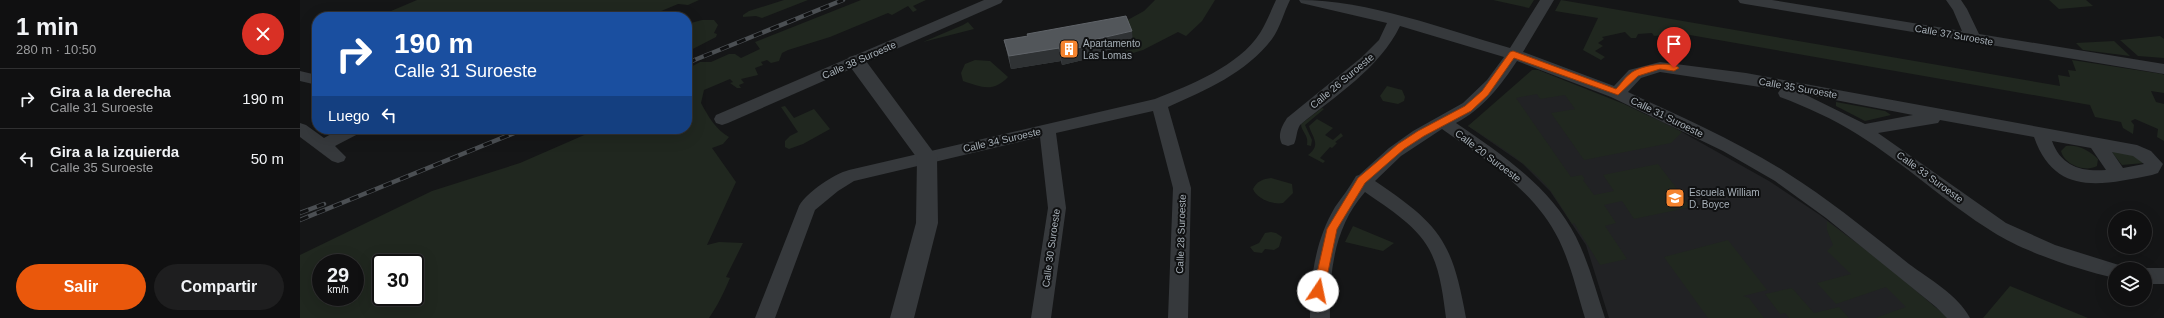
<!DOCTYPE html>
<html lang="es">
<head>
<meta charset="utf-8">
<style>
  body { margin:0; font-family:Helvetica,sans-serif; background:#1e1e1f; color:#f1f3f6; height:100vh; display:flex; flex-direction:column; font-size:15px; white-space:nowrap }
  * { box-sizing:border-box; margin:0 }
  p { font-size:13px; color:#9c9d9f }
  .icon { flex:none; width:22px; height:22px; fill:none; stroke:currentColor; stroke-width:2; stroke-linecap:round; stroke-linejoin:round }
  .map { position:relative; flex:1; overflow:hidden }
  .sheet { display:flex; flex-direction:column; background:#101011; width:300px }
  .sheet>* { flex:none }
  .top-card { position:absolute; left:12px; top:12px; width:380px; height:122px; border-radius:16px; box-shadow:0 4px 16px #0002,0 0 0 1px #303031; background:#1a4fa0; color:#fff; overflow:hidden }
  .tools { position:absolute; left:1808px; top:210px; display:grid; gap:8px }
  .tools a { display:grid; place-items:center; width:44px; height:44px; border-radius:50%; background:#101011; box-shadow:0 4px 16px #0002,0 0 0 1px #303031; font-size:20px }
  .speed { position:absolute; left:12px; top:254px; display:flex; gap:8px; font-size:20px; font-weight:700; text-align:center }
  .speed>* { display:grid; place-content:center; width:52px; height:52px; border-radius:50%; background:#101011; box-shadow:0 4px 16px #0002,0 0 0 1px #303031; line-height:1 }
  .speed small { font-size:10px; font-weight:400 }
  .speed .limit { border:2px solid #111; border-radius:6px; background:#fff; color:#111 }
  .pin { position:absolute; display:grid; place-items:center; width:34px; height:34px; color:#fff; margin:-41px -17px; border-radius:50% 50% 50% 0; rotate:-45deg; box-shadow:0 0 4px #0007 }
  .pin .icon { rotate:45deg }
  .me { position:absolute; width:44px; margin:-22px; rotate:11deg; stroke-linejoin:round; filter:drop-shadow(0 0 3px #0008) }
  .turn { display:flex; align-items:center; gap:14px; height:84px; padding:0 16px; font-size:18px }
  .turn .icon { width:52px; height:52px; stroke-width:2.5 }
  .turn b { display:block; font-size:28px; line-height:34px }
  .then { display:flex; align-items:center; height:38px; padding:0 16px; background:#0003; gap:8px; font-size:15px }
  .round { display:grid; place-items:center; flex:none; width:42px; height:42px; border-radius:21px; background:#1e1e1f }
  .summary { display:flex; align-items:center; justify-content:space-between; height:68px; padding:0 16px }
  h1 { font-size:24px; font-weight:700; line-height:30px }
  .primary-button { display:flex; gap:8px; margin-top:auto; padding:8px 16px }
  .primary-button a { flex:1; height:46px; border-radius:24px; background:#ea580c; color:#fff; font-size:16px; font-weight:700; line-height:46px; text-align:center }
  .primary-button a+a { background:#1e1e1f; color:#f1f3f6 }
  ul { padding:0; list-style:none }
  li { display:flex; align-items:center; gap:12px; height:60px; padding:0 16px; border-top:1px solid #303031 }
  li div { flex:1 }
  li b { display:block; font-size:15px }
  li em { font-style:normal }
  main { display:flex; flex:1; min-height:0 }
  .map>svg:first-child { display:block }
  .built { fill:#212224 }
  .green { fill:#20271f; fill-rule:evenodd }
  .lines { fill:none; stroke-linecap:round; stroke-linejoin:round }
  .minor { fill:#36393c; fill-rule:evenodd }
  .tertiary { fill:#36393c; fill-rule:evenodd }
  .rail-casing { stroke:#4b4f53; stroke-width:4.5 }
  .rail { stroke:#101112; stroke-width:3; stroke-dasharray:9; stroke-linecap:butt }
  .wall { fill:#484c4f }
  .shaded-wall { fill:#2f3234 }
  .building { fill:#52565a; stroke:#606469 }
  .route { fill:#ea580c; stroke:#983908 }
  .labels { text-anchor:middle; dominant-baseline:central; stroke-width:4; stroke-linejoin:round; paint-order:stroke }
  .street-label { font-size:10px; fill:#a7b0b8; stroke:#101112 }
  .poi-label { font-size:10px; fill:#a7b0b8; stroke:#101112; text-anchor:start }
</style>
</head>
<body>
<main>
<section class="sheet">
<div class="summary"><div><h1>1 min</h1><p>280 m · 10:50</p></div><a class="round" style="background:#d93025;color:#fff"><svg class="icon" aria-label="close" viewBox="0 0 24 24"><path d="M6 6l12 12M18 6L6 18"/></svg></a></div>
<ul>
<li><svg class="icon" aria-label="right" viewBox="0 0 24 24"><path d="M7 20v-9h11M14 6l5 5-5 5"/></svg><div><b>Gira a la derecha</b><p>Calle 31 Suroeste</p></div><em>190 m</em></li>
<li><svg class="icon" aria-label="left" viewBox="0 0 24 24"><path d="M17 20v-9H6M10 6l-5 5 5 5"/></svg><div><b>Gira a la izquierda</b><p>Calle 35 Suroeste</p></div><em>50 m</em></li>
</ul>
<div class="primary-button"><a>Salir</a><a>Compartir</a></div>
</section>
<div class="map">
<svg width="1864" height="318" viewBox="0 0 1864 318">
  <rect width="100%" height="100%" fill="#151617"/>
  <path class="built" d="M1238 70 1364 122 1469 181 1520 215 1582 262 1648 318H1309L1286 245 1250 191 1223 164 1168 126Z"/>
  <g class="green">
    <path d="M117 0H399L388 5 378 4 347 17H142L139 15 129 17H77Z"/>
    <path d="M484 0H508L462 18 456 16 443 17V15L449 11Z"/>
    <path d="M561 0H626L613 6 617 10 613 12 608 6 592 15 588 13 530 37 488 50 482 53 479 61 471 63 467 60 461 62 463 65 455 68 458 75 441 79 444 83 439 85 441 88H437L430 83 433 82 430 79 404 90 401 103C408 116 416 130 429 137L423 144 412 148 436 182 407 245 419 242 443 243 426 277 430 278C425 290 417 307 409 318H0V255L132 191 220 163 298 129H387V69L400 62H411L429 54H435L441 58 460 49 455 42ZM21 263H55V297H21ZM81 263H115V297H81Z"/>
    <path d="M855 0H915L902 21 886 36 878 32 843 50 820 57 818 52 836 49 824 22 844 11Z"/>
    <path d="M1193 0H1234L1229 8Z"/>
    <path d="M1261 0 1760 86 1758 75 1770 77 1768 70 1776 71 1772 60 1862 74 1864 75V93L1851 91 1856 102 1864 104V141L1857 137 1858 129 1835 119 1831 121 1834 125 1833 134 1823 128 1821 122 1795 117 1790 105 1367 31V35L1354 36 1352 33 1338 34 1336 38H1331L1325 32 1302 37 1304 39 1298 43 1303 46 1295 51 1305 57 1301 60 1283 50 1298 18 1255 11Z"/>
    <path d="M1749 0H1786L1793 6 1759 9Z"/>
    <path d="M402 20H414L418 25 414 33 417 34 416 37 387 52V24Z"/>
    <path d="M668 22 674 29 623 42 663 25Z"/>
    <path d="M1860 36 1864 39V58L1838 56 1820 40Z"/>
    <path d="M1814 41 1830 56 1783 50 1776 43Z"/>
    <path d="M675 60 690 61 708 77C693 93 681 87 663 81L661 73 665 64Z"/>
    <path d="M1232 70H1238L1324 104 1382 132 1371 143 1284 160 1251 113 1275 109 1265 95 1240 99 1237 94 1216 98 1271 177 1282 175 1285 179 1283 180 1294 195 1314 191 1303 175 1358 164 1391 207 1334 219 1322 201 1304 205 1316 223 1305 226 1327 259 1300 265 1274 223 1272 224C1265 213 1258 201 1250 190 1228 163 1197 145 1168 126Z"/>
    <path d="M1087 86 1102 90 1105 97 1104 101 1098 104 1083 101 1080 96Z"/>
    <path d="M1536 102 1585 111 1591 115 1565 121 1536 106Z"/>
    <path d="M485 106 494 118 514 109 530 129 503 144 489 149 485 147V141L490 136 498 132 481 107Z"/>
    <path d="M1022 108 1024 109 1005 125 1012 140 1011 146 1007 145C1009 134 1001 132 1001 124Z"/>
    <path d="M1017 119 1033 128 1025 135 1033 140 1041 133 1043 136 1035 142 1037 143 1032 148 1030 147 1020 158 1025 161 1023 163 1008 155C1022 145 1012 137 1009 126Z"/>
    <path d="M1766 146C1778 144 1790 151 1798 159L1797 166C1785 173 1764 164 1761 151Z"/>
    <path d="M1811 151 1834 155 1844 163 1822 165Z"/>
    <path d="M971 178 992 184 993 193 983 203C973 205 957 199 953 189 957 181 963 179 971 178Z"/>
    <path d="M1527 221 1582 262 1648 318H1575L1606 307 1586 287 1536 304 1517 283 1551 274 1527 251 1533 245 1527 230Z"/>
    <path d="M1053 226 1094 243 1083 251 1045 242Z"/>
    <path d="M971 232 976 233 982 237 979 247 974 250 965 249 962 253 954 252 950 247 959 243 965 233Z"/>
    <path d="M1428 240 1467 290 1443 296 1449 298 1464 318H1408L1364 257Z"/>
    <path d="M1710 286 1788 318H1683Z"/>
    <path d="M1492 288 1514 313 1539 307 1549 318H1489L1485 313 1480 314 1465 294Z"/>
  </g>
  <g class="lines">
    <g class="minor">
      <path d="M684 0H703L701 3 428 123 422 125 416 123 414 119 416 115Z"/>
      <path d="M976 0H990C984 12 980 28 972 39 946 73 906 90 868 107L891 188 888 318H868L873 188 853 111 756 133 766 208 751 318H731L748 208 740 137 554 181 538 191 515 210 475 318H455L499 206C507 192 534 174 549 170L855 99C890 85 939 66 960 33 966 23 971 11 976 0Z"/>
      <path d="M999 0C1069 0 1143 29 1210 48L1240 0H1254L1223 52 1314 86 1329 70 1360 62 1446 73 1837 145 1851 151 1863 164 1858 173 1852 175C1802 185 1755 197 1734 137L1640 120 1638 123 1578 133 1706 223 1755 245 1822 266 1823 269H1815V278C1779 270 1724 252 1693 232 1646 203 1604 163 1557 134 1533 119 1507 107 1480 97L1478 93 1480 90 1360 72 1341 78 1328 92C1381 117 1437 141 1487 173 1530 200 1569 232 1609 264 1629 279 1658 295 1670 318H1647L1636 307 1526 218 1475 181 1423 151 1311 97 1217 61C1201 85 1183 109 1156 123 1201 154 1250 186 1276 237 1289 263 1296 291 1305 318H1285C1277 292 1271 265 1259 240 1235 191 1185 159 1142 129L1101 156 1075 181C1140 225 1152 240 1166 318H1146C1143 297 1141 275 1132 255 1120 227 1089 209 1065 192 1034 227 1029 273 1030 318H1010C1010 279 1015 241 1035 207 1042 197 1050 187 1056 176L1059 175 1089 148 1113 131 1163 103 1187 80 1204 57 1100 26C1080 68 1035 96 1000 125 996 132 997 138 994 144L988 146 982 144C977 135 982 126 987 118L1062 57 1079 40 1087 23 1001 3ZM1504 94 1613 115 1565 124ZM1752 141 1791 148 1806 170C1781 172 1761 166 1752 141ZM1812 152 1833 156 1844 164 1823 168Z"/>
      <path d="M1438 0H1472L1662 31 1653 10 1646 0H1661L1667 9 1679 34 1864 64V74L1445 4 1440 3Z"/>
      <path d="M0 71 17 75V85L0 81Z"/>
      <path d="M0 123 6 125 24 138 40 129H62L60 133 35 146 46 157 44 161 38 163 32 161 0 137Z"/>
      <path d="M1845 268H1864V284H1845V269H1843Z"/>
    </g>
    <path class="tertiary" d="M556 55 563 57 637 157 638 223 614 318H590L616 223 617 158 546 61 549 57Z"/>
    <defs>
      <g id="rail">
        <path d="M387 63 543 0"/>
        <path d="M0 213 24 204"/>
        <path d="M0 220 224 129"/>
      </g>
    </defs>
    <use href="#rail" class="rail-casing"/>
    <use href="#rail" class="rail"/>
  </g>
  <path class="wall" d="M704 40 833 44 787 55V59L762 65 761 61 711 69Z"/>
  <g class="shaded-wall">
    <path d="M832 31 833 44 787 55V59L762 65 760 52 784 42Z"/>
    <path d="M759 48 761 61 711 69 709 56Z"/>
  </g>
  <path class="building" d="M826 16 832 31 784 42 786 46 760 52 759 48 709 56 704 40 728 36 727 34Z"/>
  <path class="route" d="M1213 51 1316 89C1321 84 1325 77 1331 73 1339 66 1371 60 1379 68L1374 71 1360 69 1338 76 1318 95 1214 58 1188 95 1171 111 1124 136 1104 149 1065 183 1037 229 1024 291 1022 294H1015L1013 291 1027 229 1058 178 1098 144 1118 131 1165 106 1182 91 1210 52Z"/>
  <defs>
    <symbol id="building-square" viewBox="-11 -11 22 22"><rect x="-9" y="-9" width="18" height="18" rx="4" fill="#f5842f" stroke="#101112"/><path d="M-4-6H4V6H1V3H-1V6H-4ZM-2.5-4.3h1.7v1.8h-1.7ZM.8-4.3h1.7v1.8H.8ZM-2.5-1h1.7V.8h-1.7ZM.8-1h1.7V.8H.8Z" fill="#fff"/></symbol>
    <symbol id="school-square" viewBox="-11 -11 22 22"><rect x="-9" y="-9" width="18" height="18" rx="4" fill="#f5842f" stroke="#101112"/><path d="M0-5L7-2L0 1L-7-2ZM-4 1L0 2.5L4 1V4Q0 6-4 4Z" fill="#fff"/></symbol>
  </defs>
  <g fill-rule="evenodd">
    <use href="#building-square" x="758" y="38" width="22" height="22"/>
    <use href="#school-square" x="1364" y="187" width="22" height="22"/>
  </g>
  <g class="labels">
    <g class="street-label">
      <text transform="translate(1654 35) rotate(10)">Calle 37 Suroeste</text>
      <text transform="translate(559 60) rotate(-24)">Calle 38 Suroeste</text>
      <text transform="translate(1042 81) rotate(-40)">Calle 26 Suroeste</text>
      <text transform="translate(1498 88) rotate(10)">Calle 35 Suroeste</text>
      <text transform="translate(1367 117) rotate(26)">Calle 31 Suroeste</text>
      <text transform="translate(702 140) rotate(-13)">Calle 34 Suroeste</text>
      <text transform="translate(1188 156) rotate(37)">Calle 20 Suroeste</text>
      <text transform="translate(1630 177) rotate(36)">Calle 33 Suroeste</text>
      <text transform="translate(881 234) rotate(-88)">Calle 28 Suroeste</text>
      <text transform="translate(751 248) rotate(-82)">Calle 30 Suroeste</text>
    </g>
    <g class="poi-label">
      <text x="783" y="43">Apartamento<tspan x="783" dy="12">Las Lomas</tspan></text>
      <text x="1389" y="192">Escuela William<tspan x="1389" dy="12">D. Boyce</tspan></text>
    </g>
  </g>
</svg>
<div class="tools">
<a><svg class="icon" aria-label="sound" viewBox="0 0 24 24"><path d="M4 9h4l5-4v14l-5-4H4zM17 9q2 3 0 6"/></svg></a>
<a><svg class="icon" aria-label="layers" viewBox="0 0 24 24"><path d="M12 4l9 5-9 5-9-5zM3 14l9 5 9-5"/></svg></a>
</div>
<div class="speed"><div>29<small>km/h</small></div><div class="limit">30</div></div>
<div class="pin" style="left:1374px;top:68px;background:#d93025"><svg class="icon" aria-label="arrive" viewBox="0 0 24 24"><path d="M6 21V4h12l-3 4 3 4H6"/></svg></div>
<svg class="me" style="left:1018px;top:291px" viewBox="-20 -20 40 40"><circle r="19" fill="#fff"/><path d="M0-13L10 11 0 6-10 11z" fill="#ea580c"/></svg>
<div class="top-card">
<div class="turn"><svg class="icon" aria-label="right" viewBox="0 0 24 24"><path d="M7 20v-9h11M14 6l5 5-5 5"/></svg><div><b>190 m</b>Calle 31 Suroeste</div></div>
<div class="then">Luego<svg class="icon" aria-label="left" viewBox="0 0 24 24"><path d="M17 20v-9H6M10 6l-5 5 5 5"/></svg></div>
</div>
</div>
</main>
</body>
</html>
